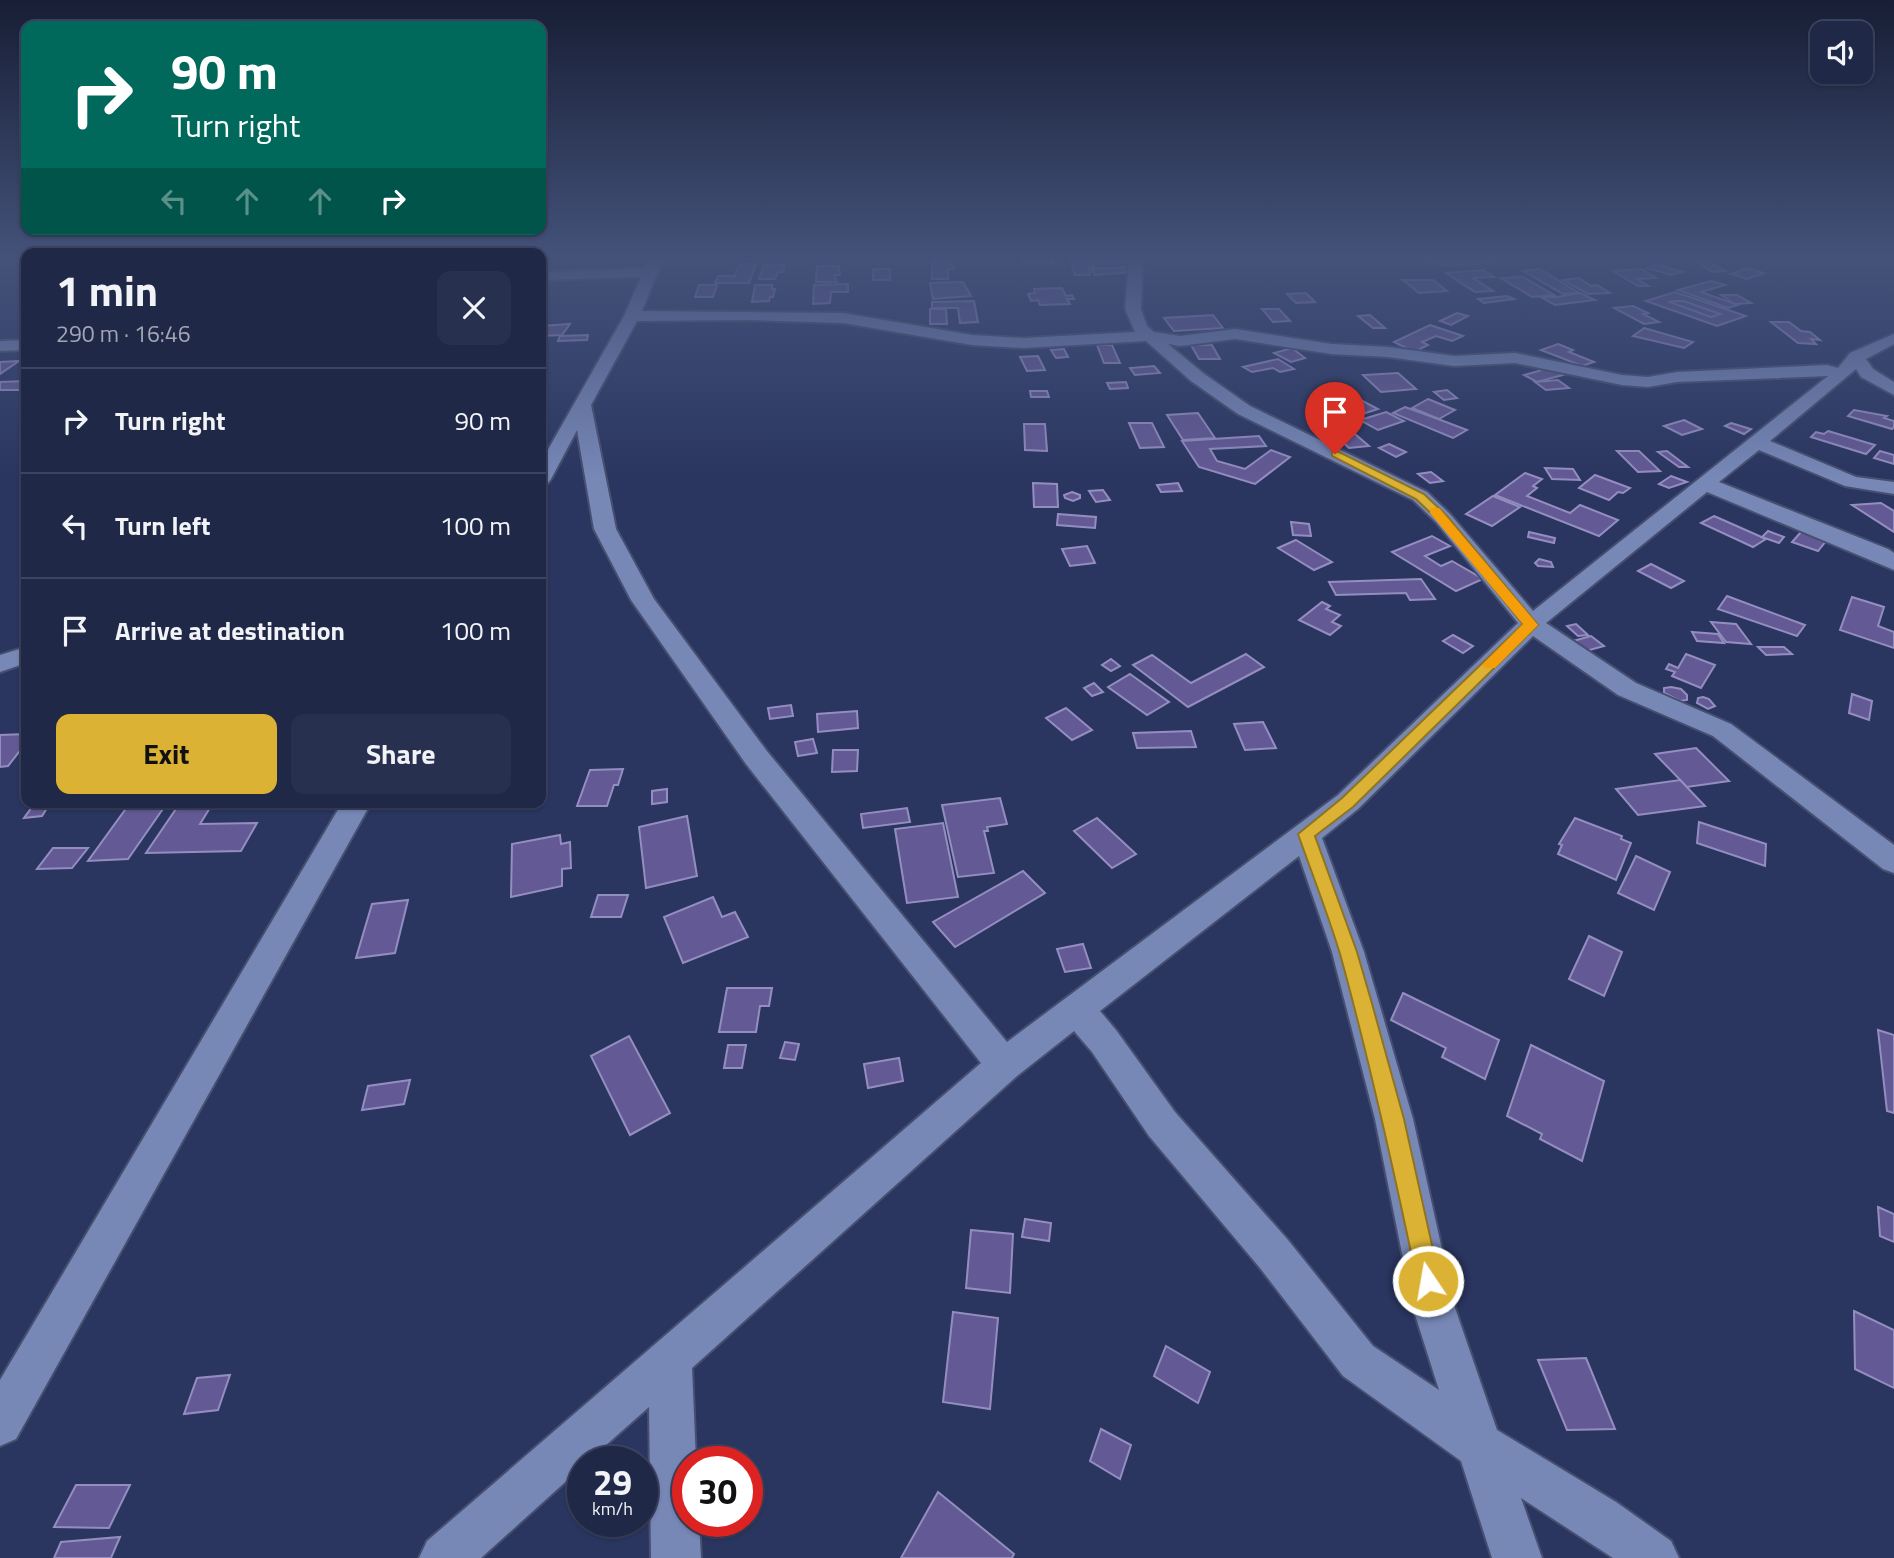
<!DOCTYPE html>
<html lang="en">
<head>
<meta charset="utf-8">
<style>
  body { margin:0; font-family:"Titillium Web",sans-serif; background:#28304f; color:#f1f3f6; height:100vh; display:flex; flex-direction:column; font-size:26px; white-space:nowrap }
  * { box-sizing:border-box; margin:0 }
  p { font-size:23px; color:#a2a6b4 }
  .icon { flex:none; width:38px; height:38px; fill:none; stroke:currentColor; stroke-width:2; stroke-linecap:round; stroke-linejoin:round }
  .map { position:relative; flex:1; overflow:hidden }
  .details { position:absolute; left:21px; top:248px; width:525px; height:560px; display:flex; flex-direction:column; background:#202848; border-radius:14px; box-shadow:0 2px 5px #0004,0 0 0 2px #3d4460 }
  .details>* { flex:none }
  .banner { position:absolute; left:21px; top:21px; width:525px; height:214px; border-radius:14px; box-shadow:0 2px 5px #0004,0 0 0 2px #3d4460; background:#00695c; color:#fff; overflow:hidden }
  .tools { position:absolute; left:1810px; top:21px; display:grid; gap:14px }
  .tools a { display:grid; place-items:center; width:63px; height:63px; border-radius:14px; background:#202848; box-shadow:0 2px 5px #0004,0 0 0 2px #3d4460; font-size:35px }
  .speed { position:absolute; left:567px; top:1446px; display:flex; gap:14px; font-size:35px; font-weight:700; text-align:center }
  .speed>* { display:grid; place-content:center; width:91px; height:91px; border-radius:50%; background:#202848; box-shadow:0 2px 5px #0004,0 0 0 2px #3d4460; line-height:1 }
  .speed small { font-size:18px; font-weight:400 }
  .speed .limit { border:10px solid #d22; background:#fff; color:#111 }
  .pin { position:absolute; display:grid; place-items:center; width:60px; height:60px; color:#fff; margin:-72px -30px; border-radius:50% 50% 50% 0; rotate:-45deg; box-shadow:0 0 7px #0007 }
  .pin .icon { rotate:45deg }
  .me { position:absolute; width:77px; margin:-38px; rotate:348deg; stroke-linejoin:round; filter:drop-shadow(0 0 5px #0008) }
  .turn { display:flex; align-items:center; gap:24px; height:147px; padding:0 35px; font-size:32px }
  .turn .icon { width:91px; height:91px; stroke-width:2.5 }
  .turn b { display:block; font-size:49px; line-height:60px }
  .lanes { display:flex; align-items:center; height:66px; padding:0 35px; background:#0003; justify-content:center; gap:35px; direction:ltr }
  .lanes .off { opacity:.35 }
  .round { display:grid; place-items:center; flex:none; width:74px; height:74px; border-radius:14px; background:#28304f }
  .head { display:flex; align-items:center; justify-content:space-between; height:119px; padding:0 35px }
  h1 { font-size:42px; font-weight:700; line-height:52px }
  .button { display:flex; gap:14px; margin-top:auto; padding:14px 35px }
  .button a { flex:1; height:80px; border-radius:14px; background:#dbb233; color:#111; font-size:28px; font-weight:700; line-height:80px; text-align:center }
  .button a+a { background:#28304f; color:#f1f3f6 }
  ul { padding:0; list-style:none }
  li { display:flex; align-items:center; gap:21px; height:105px; padding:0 35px; border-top:2px solid #3d4460 }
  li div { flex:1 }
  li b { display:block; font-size:26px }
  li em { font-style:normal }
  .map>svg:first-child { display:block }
  .building { fill:#635994; stroke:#948ec0; stroke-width:2; fill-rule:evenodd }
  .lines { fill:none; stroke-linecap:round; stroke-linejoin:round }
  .minor-casing { stroke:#464f70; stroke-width:4 }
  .minor { fill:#7787b6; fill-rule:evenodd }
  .route { fill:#dbb233; stroke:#8e7421; stroke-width:2 }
  .slow { fill:#f59e0b }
</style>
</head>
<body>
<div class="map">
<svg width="1894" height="1558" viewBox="0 0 1894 1558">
  <rect width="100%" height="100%" fill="#2a3660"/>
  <g class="building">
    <path d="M1023 259H1053V263L1022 262Z"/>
    <path d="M1070 259H1127L1129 262 1093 264 1094 267H1088L1090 275H1075Z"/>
    <path d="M932 261H947V264H954V269H948V279H932Z"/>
    <path d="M1697 262H1710L1725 271 1712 272Z"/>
    <path d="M739 264H756L749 283H715L718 276H735Z"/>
    <path d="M1657 264 1682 272 1671 275 1647 268Z"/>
    <path d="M764 265H785L783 272H778L775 279H759Z"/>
    <path d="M817 266H839L840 275H834L837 282H816Z"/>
    <path d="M1130 267 1134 272 1095 275 1091 269Z"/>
    <path d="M1747 268 1764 273 1747 279 1731 274Z"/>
    <rect x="873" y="269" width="17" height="11"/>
    <path d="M1540 269 1579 293 1563 294 1523 271Z"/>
    <path d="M1642 269 1656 278 1637 279 1648 286H1638L1613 271Z"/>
    <path d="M1483 270 1494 277 1473 278 1493 291 1475 292 1446 273Z"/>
    <path d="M1523 277 1554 295 1532 297 1501 278Z"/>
    <path d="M1579 278 1591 286 1597 285 1610 293 1588 294 1563 280Z"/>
    <path d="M1403 280H1433L1447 291 1419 293Z"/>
    <path d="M1711 281 1725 285 1701 292 1738 305 1728 308 1678 290Z"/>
    <path d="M963 282 971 296 933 299 930 283Z"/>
    <path d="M848 284V292H831L830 303 813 304 814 285Z"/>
    <path d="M699 285H717L713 297H695Z"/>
    <path d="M755 285H772V289H775L773 297H770L769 301 752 302Z"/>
    <path d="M1062 288 1066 296 1072 295 1074 299H1067L1070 304 1040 305 1038 300 1031 301 1028 294 1035 293 1034 289Z"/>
    <path d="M1675 292 1746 316 1717 326 1646 301ZM1673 301H1683L1720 314 1711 317 1670 302Z"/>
    <path d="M1306 293 1315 302 1296 303 1287 294Z"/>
    <path d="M1580 293 1595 300 1555 305 1541 297H1557Z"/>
    <path d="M1721 295H1737L1751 303 1735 304Z"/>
    <path d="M1507 296 1514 299 1484 303 1478 299Z"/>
    <path d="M974 301 978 322 960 323 958 308H932V302Z"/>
    <path d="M1673 301H1683L1720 314 1711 317 1670 302Z"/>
    <path d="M1633 306 1648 313 1643 314 1659 322 1644 324 1614 308Z"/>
    <path d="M930 309H946L947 324H930Z"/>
    <path d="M1262 309H1279L1290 321 1273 322Z"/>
    <path d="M1457 313 1468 316 1451 325 1440 321Z"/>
    <path d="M1213 315 1223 328 1174 331 1164 318Z"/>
    <path d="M1370 315 1385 328H1373L1358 316Z"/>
    <path d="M1771 322H1789L1801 331 1810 332 1820 340 1811 339 1816 344 1798 343Z"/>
    <path d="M570 324 562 335 541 336V326Z"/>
    <path d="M1430 325 1463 336 1452 341 1436 336 1422 342 1428 345 1414 352 1394 342Z"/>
    <path d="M1644 328 1693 342 1684 348 1633 336Z"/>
    <path d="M588 335 587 340 558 341 560 336Z"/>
    <path d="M1558 344 1573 350 1569 352 1594 362 1582 366 1541 350Z"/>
    <path d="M1097 345H1112L1120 363H1104Z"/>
    <path d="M1191 345H1212L1220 359H1199Z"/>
    <path d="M1292 348 1305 358 1291 362 1274 353Z"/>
    <path d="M1064 349 1068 357 1056 358 1051 350Z"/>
    <path d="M1038 356 1045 370 1027 371 1020 357Z"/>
    <path d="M1278 359 1294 369 1280 372 1273 368 1252 372 1243 367Z"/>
    <path d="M19 361 0 374V362Z"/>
    <path d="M1154 366 1160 373 1135 375 1130 368Z"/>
    <path d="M1549 368 1563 375 1537 382 1524 375Z"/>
    <path d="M1398 373 1416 389 1381 392 1363 375Z"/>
    <path d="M1558 380 1569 388 1546 390 1535 382Z"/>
    <path d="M26 381V385L19 390H0V382Z"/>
    <path d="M1126 382 1128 388 1110 389 1107 383Z"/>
    <path d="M1447 390 1457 398 1444 400 1434 392Z"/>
    <path d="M1030 391H1047L1049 397H1031Z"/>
    <path d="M1355 397 1378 409 1341 421 1318 408Z"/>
    <path d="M1428 399 1455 410 1439 419 1412 408Z"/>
    <path d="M1405 407 1438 419 1467 430 1453 438 1393 413Z"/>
    <path d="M1854 410 1887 416 1884 418 1894 421V427L1892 429 1848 416Z"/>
    <path d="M1386 412 1404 421 1378 430 1360 420Z"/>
    <path d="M1198 413 1215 438 1183 440 1167 415Z"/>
    <path d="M1684 420 1702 429 1682 435 1664 426Z"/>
    <path d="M1129 423H1152L1164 447 1140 448Z"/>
    <path d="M1731 423 1751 429 1744 434 1725 426Z"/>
    <path d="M1024 424H1045L1047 451 1025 450Z"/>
    <path d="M1828 431 1875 445 1866 454 1811 437 1816 432 1824 434Z"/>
    <path d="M1355 434 1369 446 1349 448 1336 436Z"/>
    <path d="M1259 436 1266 446 1210 449 1217 461 1245 469 1271 450 1290 457 1255 484 1199 467 1182 441Z"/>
    <path d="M1389 444 1406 452 1396 457 1379 448Z"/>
    <path d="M1617 451H1639L1660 471 1638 472Z"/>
    <path d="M1667 451 1688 467H1679L1658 452Z"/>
    <path d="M1880 451 1894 455V464L1874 458Z"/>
    <path d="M1545 468 1573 469 1580 480 1552 479Z"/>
    <path d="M1431 472 1443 481 1430 483 1418 474Z"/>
    <path d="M1525 473 1542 479 1533 486 1537 488 1527 496 1570 513 1580 505 1618 520 1599 536 1495 495Z"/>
    <path d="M1595 475 1630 488 1623 493 1618 492 1609 500 1579 488Z"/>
    <path d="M1671 476 1687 482 1669 488 1659 484Z"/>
    <path d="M1033 483 1057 484 1058 507H1034Z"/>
    <path d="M1178 483 1182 491 1161 492 1157 485Z"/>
    <path d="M1103 490 1110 500 1096 502 1089 491Z"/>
    <path d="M1072 492 1080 495V498L1073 501 1065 498 1064 495Z"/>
    <path d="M1493 496 1520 507 1492 526 1466 514Z"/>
    <path d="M1881 503 1894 511V532L1852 505Z"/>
    <path d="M1058 514 1096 517 1095 528 1057 525Z"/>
    <path d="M1714 516 1766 539 1753 547 1701 523Z"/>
    <path d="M1291 522 1309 524 1311 536 1293 535Z"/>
    <path d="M1768 531 1784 537 1779 543 1762 537Z"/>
    <path d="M1529 532 1555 538 1554 543 1528 537Z"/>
    <path d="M1801 532 1826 541 1818 551 1792 542Z"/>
    <path d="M1432 536 1450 546 1425 556 1441 566 1452 561 1483 579 1456 591 1392 552Z"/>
    <path d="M1296 540 1332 562 1314 570 1278 548Z"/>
    <path d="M1087 546 1095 563 1070 566 1062 549Z"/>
    <path d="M1539 559 1551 562 1553 567 1538 566 1535 563Z"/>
    <path d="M1651 564 1684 581 1671 588 1638 571Z"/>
    <path d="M1421 579 1435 599 1410 600 1406 593 1336 595 1329 582Z"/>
    <path d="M1727 596 1805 625 1797 636 1718 609Z"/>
    <path d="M1852 597 1884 607 1878 626 1894 632V648L1840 630Z"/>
    <path d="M1322 602 1330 606 1326 609 1340 615 1332 622 1341 626 1330 635 1299 620Z"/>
    <path d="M1711 622 1736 624 1751 644 1726 642Z"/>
    <path d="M1576 624 1588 635 1578 636 1567 626Z"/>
    <path d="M1692 632 1718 634 1724 643 1697 641Z"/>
    <path d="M1453 635 1473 646 1463 653 1443 641Z"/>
    <path d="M1591 636 1604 646 1586 651 1573 641Z"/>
    <path d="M1758 647H1784L1792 654 1766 655Z"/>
    <path d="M1246 654 1264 667 1188 707 1133 665 1152 655 1191 683Z"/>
    <path d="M1686 654 1715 665 1701 688 1672 676 1675 672 1666 669 1669 664 1678 668Z"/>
    <path d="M1111 659 1120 666 1111 671 1102 665Z"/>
    <path d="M1130 674 1169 702 1147 715 1108 687Z"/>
    <path d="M1094 683 1103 692 1092 696 1084 688Z"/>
    <path d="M1671 687 1681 689 1687 695V700L1680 701 1664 693V688Z"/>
    <path d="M1852 694 1872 701 1869 720 1849 713Z"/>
    <path d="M1703 697 1709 699 1715 706 1708 709 1697 703 1698 698Z"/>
    <path d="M791 705 793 716 770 719 768 708Z"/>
    <path d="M1066 708 1092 730 1072 740 1046 718Z"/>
    <path d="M857 711 858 728 818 732 817 714Z"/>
    <path d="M1263 722 1276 748 1245 750 1234 724Z"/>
    <path d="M1191 731 1196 747 1137 748 1133 733Z"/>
    <path d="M26 734V743L8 766 0 767V735Z"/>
    <path d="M813 739 817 753 798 756 795 742Z"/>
    <path d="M1696 748 1729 781 1687 787 1655 754Z"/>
    <path d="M833 750H858L857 771 832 772Z"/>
    <path d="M623 769 618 785H614L607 806H577L590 770Z"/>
    <path d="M1680 780 1705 806 1638 815 1616 789Z"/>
    <path d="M667 789V802L652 804V791Z"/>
    <path d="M1000 798 1007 824 987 827 988 831H984L994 873 958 877 942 805Z"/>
    <path d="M130 803H167L128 859 88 861Z"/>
    <path d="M180 803H213L200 824 257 823 241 851 146 853Z"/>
    <path d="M49 805 42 816 24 818 32 807Z"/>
    <path d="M907 808 910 822 863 828 861 814Z"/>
    <path d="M687 816 697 876 646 888 639 827Z"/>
    <path d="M1097 818 1136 854 1112 868 1074 831Z"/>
    <path d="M1575 818 1622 836 1621 839 1631 843 1616 880 1558 854 1562 845 1559 844Z"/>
    <path d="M1699 822 1766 844 1765 866 1697 843Z"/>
    <path d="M943 823 958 897 907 903 895 829Z"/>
    <path d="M560 835 561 844 570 842 571 868 562 869V886L511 897 512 844Z"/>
    <path d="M53 848H88L72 868 37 869Z"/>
    <path d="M1636 856 1670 872 1654 910 1618 893Z"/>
    <path d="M1023 871 1045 893 955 947 933 922Z"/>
    <path d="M598 895H628L621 917H591Z"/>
    <path d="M713 897 722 917 735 912 748 937 683 963 664 917Z"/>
    <path d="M408 900 395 953 356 958 372 904Z"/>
    <path d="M1589 936 1622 952 1604 996 1569 979Z"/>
    <path d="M1083 944 1091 968 1065 972 1057 949Z"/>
    <path d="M727 988H772L769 1006H760L756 1032H719Z"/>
    <path d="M1403 993 1499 1040 1485 1079 1442 1057 1446 1048 1391 1020Z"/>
    <path d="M1878 1030 1894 1035V1113L1887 1111Z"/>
    <path d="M629 1036 670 1113 630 1135 591 1056Z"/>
    <path d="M785 1042 799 1044 795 1060 780 1058Z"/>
    <path d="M728 1045H746L742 1068H724Z"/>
    <path d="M1531 1045 1604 1081 1582 1161 1540 1139 1542 1134 1507 1116Z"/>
    <path d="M899 1058 903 1081 868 1088 864 1064Z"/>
    <path d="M410 1080 404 1104 362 1110 368 1086Z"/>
    <path d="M1878 1207 1894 1214V1242L1880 1236Z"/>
    <path d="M1025 1219 1051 1223 1049 1241 1022 1237Z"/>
    <path d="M971 1230 1013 1234 1010 1293 966 1288Z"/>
    <path d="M1854 1311 1894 1330V1388L1855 1369Z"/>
    <path d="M953 1312 998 1318 990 1409 943 1402Z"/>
    <path d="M1166 1346 1210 1372 1198 1403 1154 1376Z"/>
    <path d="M1586 1358 1615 1429 1567 1430 1538 1360Z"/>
    <path d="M230 1375 218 1410 184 1414 197 1378Z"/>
    <path d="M1101 1429 1131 1445 1120 1479 1090 1461Z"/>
    <path d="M76 1485H130L109 1528 54 1527Z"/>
    <path d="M938 1492 1014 1554 1012 1558H901Z"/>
    <path d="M120 1537 111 1558H54L61 1542Z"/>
  </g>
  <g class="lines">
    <defs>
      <g id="minor">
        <path d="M649 259H663L642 311 843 313 972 335 1024 338 1135 332 1125 309 1129 259H1143L1141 309 1147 326 1154 332 1180 336 1235 329 1332 344 1388 347 1454 356 1515 353 1622 375 1648 377 1677 372 1827 365 1838 368 1850 353 1894 334V344L1866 359 1873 369 1894 382V395L1861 377 1856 369 1770 441 1856 477 1894 482V494L1845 486 1759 450 1719 482 1888 549 1894 553V570L1707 492 1546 623 1636 683 1731 724 1894 845V873L1883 869 1713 736 1618 695 1533 636 1358 809 1322 838 1364 952 1413 1119 1455 1308 1497 1430 1616 1502 1671 1541 1679 1558H1613L1521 1498 1542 1558H1492L1461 1461 1343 1376 1260 1268 1149 1136 1092 1052 1074 1031 1017 1076 692 1368 696 1461H688V1521H699L701 1558H651L649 1407 588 1461H583V1466L481 1558H419L427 1541 981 1063 746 764 631 600 594 529 577 430 551 479 548 483 541 485V462L624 316 641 277 541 280V272L645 268ZM748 320 843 323 972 345 1024 348 1146 341 1191 381 1238 414 1413 500 1436 522 1518 623 1338 795 1007 1042 766 750 654 599 616 529 591 405 637 321ZM1235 339 1332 354 1388 357 1454 366 1515 363 1622 385 1648 387 1677 382 1828 376 1533 611 1450 514 1427 492 1250 406 1203 373 1168 344 1180 346ZM1299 856 1332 952 1375 1119 1413 1308 1439 1390 1373 1346 1288 1240 1175 1112 1116 1030 1100 1011Z"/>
        <path d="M1420 259H1499C1488 268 1431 268 1420 259Z"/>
        <path d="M26 340V350L0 351V341Z"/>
        <path d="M26 647V663L0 672V655Z"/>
        <path d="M342 803H371L16 1439 0 1446V1380Z"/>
      </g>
    </defs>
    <use href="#minor" class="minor-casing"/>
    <use href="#minor" class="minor"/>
  </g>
  <linearGradient id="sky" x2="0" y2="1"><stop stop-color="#171e35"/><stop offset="0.54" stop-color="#44527a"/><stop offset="1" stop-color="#44527a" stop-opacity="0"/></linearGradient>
  <rect width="1894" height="477" fill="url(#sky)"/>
  <path class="route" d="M1332 452H1339L1424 494 1447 516 1538 625 1353 807 1315 836 1357 952 1371 1000 1404 1119 1440 1281 1437 1289 1428 1293 1420 1289 1417 1281C1394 1171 1370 1062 1340 954 1328 914 1312 874 1298 834L1342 798 1523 624 1439 521 1416 499 1332 456Z"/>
  <path class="slow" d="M1430 508H1439L1538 625 1495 668H1485L1482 665 1523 624 1430 513Z"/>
</svg>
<div class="tools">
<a><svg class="icon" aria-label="sound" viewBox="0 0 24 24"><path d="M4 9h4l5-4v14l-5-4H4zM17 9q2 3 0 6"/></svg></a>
</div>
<div class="speed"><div>29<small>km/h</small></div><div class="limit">30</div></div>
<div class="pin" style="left:1335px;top:454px;background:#d93025"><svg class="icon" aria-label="arrive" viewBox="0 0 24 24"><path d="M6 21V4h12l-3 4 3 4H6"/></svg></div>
<svg class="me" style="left:1428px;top:1281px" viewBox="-20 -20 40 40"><circle r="17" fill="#dbb233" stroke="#fff" stroke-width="3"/><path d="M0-11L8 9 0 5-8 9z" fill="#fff"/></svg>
<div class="banner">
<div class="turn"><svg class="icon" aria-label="right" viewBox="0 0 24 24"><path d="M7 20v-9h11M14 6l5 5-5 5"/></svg><div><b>90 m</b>Turn right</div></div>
<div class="lanes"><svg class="icon off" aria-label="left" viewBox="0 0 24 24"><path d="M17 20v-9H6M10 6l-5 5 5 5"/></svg><svg class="icon off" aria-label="ahead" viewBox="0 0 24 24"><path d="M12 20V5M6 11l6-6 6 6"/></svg><svg class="icon off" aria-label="ahead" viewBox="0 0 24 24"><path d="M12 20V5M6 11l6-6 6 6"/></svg><svg class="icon" aria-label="right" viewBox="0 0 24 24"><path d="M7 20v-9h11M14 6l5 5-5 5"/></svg></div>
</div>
<section class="details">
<div class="head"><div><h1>1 min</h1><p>290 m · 16:46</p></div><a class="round"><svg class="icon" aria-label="close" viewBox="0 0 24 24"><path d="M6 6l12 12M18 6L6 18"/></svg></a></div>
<ul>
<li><svg class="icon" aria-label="right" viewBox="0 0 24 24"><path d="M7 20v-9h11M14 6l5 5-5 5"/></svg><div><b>Turn right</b></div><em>90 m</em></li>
<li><svg class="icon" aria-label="left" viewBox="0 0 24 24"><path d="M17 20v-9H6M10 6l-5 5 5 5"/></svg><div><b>Turn left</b></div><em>100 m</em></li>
<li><svg class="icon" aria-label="arrive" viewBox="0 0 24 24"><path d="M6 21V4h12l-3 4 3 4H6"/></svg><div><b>Arrive at destination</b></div><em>100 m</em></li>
</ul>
<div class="button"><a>Exit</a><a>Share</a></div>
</section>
</div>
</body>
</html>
